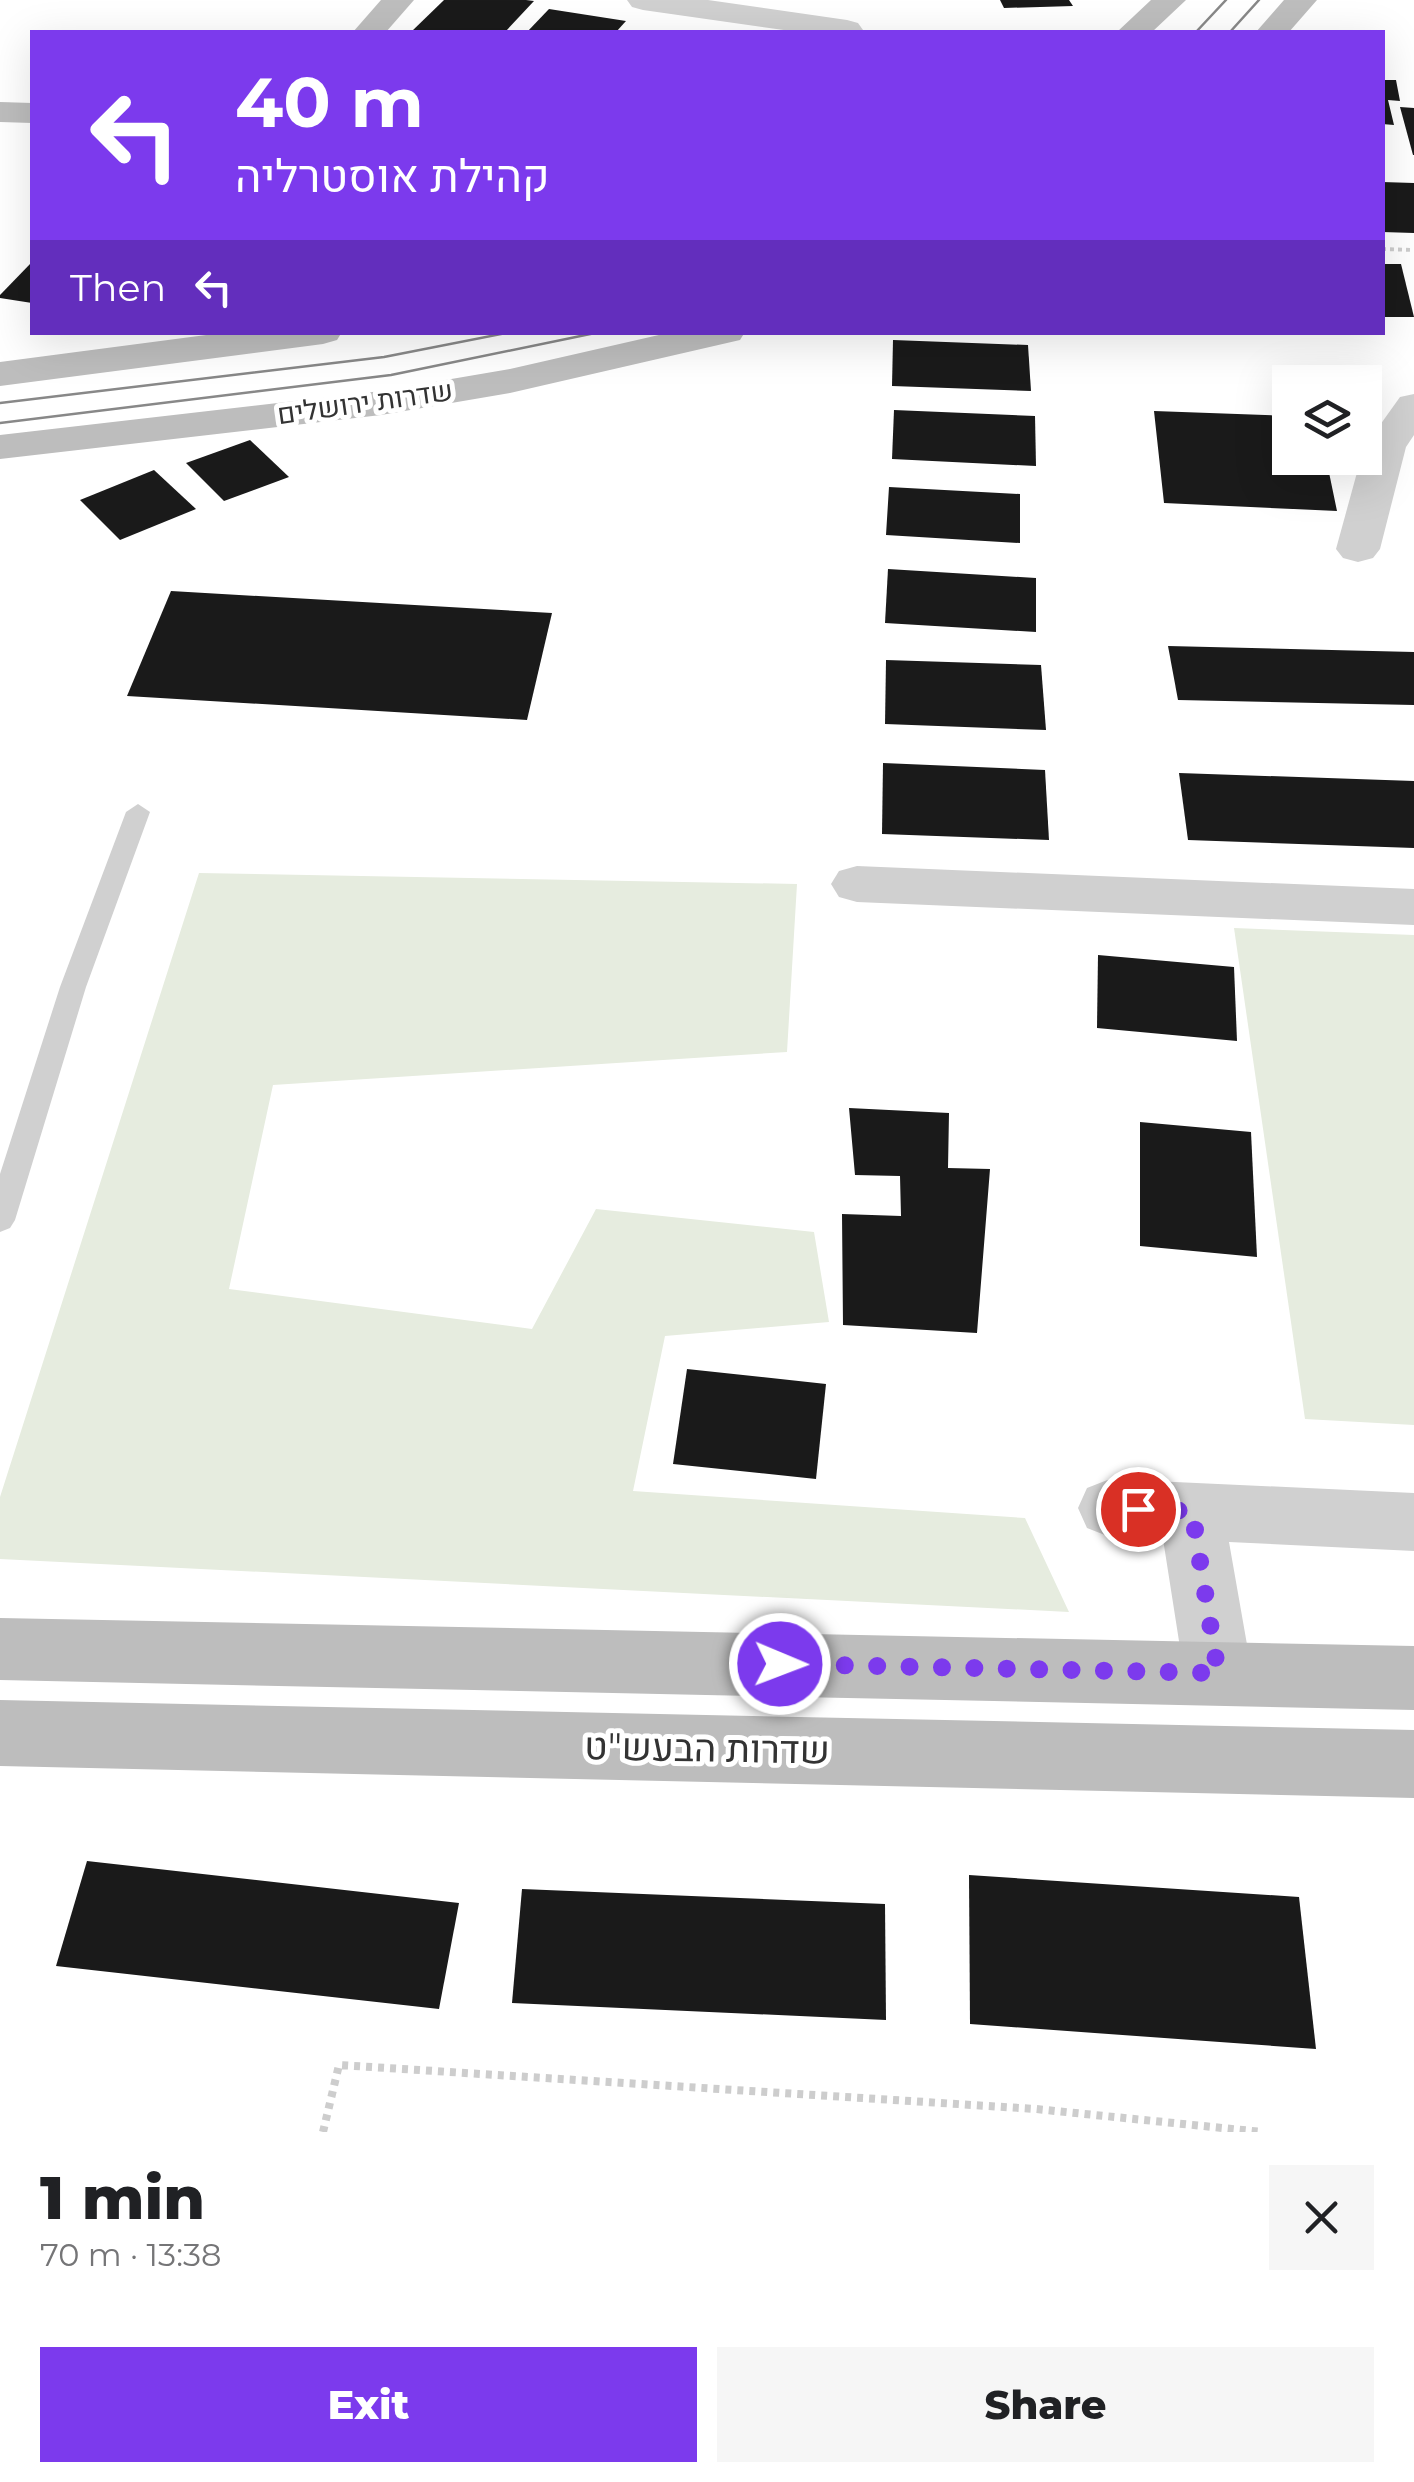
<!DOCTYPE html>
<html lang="en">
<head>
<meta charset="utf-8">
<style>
  body { margin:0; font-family:Montserrat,Heebo,sans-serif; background:#f6f6f6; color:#202124; height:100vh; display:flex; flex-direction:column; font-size:38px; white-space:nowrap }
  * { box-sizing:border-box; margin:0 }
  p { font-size:32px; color:#757577 }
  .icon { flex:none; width:55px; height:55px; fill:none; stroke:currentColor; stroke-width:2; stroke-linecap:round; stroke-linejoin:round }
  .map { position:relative; height:2132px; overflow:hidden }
  .drawer { display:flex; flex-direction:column; background:#fff; flex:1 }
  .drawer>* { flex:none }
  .guide { position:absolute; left:30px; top:30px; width:1355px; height:305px; border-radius:0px; box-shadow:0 10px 40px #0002; background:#7c3aed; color:#fff; overflow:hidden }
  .buttons { position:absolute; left:1272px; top:365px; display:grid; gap:20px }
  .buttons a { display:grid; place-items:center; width:110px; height:110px; border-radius:0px; background:#fff; box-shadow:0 10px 40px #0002; font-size:50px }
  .pin { position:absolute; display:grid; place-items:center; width:85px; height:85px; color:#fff; margin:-42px; border:5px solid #fff; border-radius:50%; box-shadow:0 2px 10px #0007 }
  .me { position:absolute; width:110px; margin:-55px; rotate:91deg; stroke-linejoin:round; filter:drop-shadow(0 0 8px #0008) }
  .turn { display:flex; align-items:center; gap:35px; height:210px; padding:0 40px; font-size:45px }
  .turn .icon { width:130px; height:130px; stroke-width:2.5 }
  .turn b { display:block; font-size:70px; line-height:85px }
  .then { display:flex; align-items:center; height:95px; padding:0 40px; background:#0003; gap:20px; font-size:38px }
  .round { display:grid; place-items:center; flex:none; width:105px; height:105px; border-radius:0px; background:#f6f6f6 }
  .head { display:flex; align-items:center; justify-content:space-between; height:170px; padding:0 40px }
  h1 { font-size:60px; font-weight:800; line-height:75px }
  .button { display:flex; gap:20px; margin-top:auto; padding:20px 40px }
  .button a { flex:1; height:115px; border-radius:0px; background:#7c3aed; color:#fff; font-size:40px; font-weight:800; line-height:115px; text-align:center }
  .button a+a { background:#f6f6f6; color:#202124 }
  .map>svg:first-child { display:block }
  .green { fill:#e6ecdf }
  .building { fill:#1a1a1a }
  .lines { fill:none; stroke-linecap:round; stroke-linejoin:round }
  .path-far1 { stroke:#cdcdcd; stroke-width:4; stroke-dasharray:4 4; stroke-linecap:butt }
  .path { stroke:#cdcdcd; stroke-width:8; stroke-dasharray:6 6; stroke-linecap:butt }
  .lane { fill:#d0d0d0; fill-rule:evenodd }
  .street { fill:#d0d0d0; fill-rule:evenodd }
  .secondary { fill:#bdbdbd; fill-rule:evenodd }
  .tram { stroke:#888; stroke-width:2.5 }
  .route { stroke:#7c3aed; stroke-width:18; stroke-dasharray:0 32.4 }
  .labels { text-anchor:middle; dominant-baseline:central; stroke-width:10; stroke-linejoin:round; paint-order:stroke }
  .far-street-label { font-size:28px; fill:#333; stroke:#fff }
  .near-street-label { font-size:38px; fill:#333; stroke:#fff }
</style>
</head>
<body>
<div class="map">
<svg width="1414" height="2132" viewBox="0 0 1414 2132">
  <rect width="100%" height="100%" fill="#fff"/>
  <g class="green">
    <path d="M199 873 797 884 787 1052 273 1085 229 1289 532 1329 596 1209 814 1232 829 1322 665 1336 633 1491 1025 1518 1069 1612 0 1559V1497Z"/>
    <path d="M1234 928 1414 935V1425L1305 1419Z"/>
  </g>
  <g class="building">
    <path d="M444 0H526L534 1 505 32H411Z"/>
    <path d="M1000 0H1069L1073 6 1004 8Z"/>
    <path d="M549 9 626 21 616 32H527Z"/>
    <path d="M1382 80H1396L1400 101 1388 100 1394 125 1382 124Z"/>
    <path d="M1400 107 1414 108V155H1413Z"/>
    <path d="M1382 182 1414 183V233L1382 232Z"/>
    <path d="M32 262V303L0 298V295Z"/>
    <path d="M1382 264H1401L1414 317H1382Z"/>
    <path d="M893 340 1028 345 1031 391 892 386Z"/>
    <path d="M894 410 1035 416 1036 466 892 459Z"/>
    <path d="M1154 411 1290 416V458H1326L1337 511 1164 503Z"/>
    <path d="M250 440 289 477 224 501 186 463Z"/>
    <path d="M154 470 196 509 120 540 80 500Z"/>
    <path d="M889 487 1020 494V543L886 535Z"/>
    <path d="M888 569 1036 578V632L885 623Z"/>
    <path d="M171 591 552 613 527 720 127 696Z"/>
    <path d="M1168 646 1414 652V705L1178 700Z"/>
    <path d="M886 660 1041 665 1046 730 885 724Z"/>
    <path d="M883 763 1045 770 1049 840 882 834Z"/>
    <path d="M1179 773 1414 781V848L1188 840Z"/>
    <path d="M1098 955 1234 967 1237 1041 1097 1028Z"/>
    <path d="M849 1108 949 1113 948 1168 990 1169 977 1333 843 1325 842 1214 901 1216 900 1176 855 1175Z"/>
    <path d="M1140 1122 1251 1132 1257 1257 1140 1246Z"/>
    <path d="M687 1369 826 1384 816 1479 673 1464Z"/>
    <path d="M87 1861 459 1903 439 2009 56 1966Z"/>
    <path d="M969 1875 1299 1897 1316 2049 970 2024Z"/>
    <path d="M522 1889 885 1904 886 2020 512 2003Z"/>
  </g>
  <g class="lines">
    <path class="path-far1" d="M1382 249 1414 250"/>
    <path class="path" d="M323 2132 339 2065 1036 2109 1262 2132"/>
    <path class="lane" d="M138 804 150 812 86 987 15 1220 10 1228 0 1232V1174L60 987 126 812Z"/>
    <g class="street">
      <path d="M627 0H708L847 20 858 23 863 30 798 32 643 10 632 7Z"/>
      <path d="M1414 394V435L1406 447 1380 549 1373 558 1358 562 1343 558 1336 549 1361 458H1365V446L1400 397Z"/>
      <path d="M857 866 1414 889V925L857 902 839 897 831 884 839 871Z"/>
      <path d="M1110 1479 1414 1493V1551L1229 1542 1252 1673 1242 1696 1218 1705 1194 1696 1184 1673 1163 1539 1110 1537 1087 1528 1078 1508 1087 1488Z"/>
    </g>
    <g class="secondary">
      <path d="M381 0H414L386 32H353Z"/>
      <path d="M1151 0H1186L1152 32H1117Z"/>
      <path d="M1284 0H1317L1289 32H1256Z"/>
      <path d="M0 102 32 103V123L0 122Z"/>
      <path d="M229 332H342L337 340 323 344 0 386V362Z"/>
      <path d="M672 332H745L740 340 510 393 381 415 0 459V435L381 391 510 369Z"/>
      <path d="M0 1618 1414 1646V1710L0 1680Z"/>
      <path d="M0 1700 1414 1730V1798L0 1766Z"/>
    </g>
    <g class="tram">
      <path d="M1196 32 1226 0"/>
      <path d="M1230 32 1259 0"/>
      <path d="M0 403 384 357 511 332"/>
      <path d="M0 423 391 375 600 332"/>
    </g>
  </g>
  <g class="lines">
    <path class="route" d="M780 1664 1218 1673 1192 1511 1138 1509"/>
  </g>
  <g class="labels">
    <g class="far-street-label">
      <text transform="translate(365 402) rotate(-8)">שדרות ירושלים</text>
    </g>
    <g class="near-street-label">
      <text transform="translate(707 1748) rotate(1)">שדרות הבעש"ט</text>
    </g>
  </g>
</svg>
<div class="buttons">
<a><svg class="icon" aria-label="layers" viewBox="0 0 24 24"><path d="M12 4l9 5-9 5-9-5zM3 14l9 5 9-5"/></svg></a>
</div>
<div class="pin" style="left:1138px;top:1509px;background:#d93025"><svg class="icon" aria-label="arrive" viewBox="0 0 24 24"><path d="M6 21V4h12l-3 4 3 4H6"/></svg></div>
<svg class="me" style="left:780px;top:1664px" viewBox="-20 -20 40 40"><circle r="17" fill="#7c3aed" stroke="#fff" stroke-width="3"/><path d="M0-11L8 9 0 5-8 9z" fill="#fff"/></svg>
<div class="guide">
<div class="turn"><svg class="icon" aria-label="left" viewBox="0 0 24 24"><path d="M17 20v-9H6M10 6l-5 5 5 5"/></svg><div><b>40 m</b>קהילת אוסטרליה</div></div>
<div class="then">Then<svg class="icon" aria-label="left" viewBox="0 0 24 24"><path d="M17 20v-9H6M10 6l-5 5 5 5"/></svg></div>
</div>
</div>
<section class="drawer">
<div class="head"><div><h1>1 min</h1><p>70 m · 13:38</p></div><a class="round"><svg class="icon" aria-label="close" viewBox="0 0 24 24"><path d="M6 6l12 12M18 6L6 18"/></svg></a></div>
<div class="button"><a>Exit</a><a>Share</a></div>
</section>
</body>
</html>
